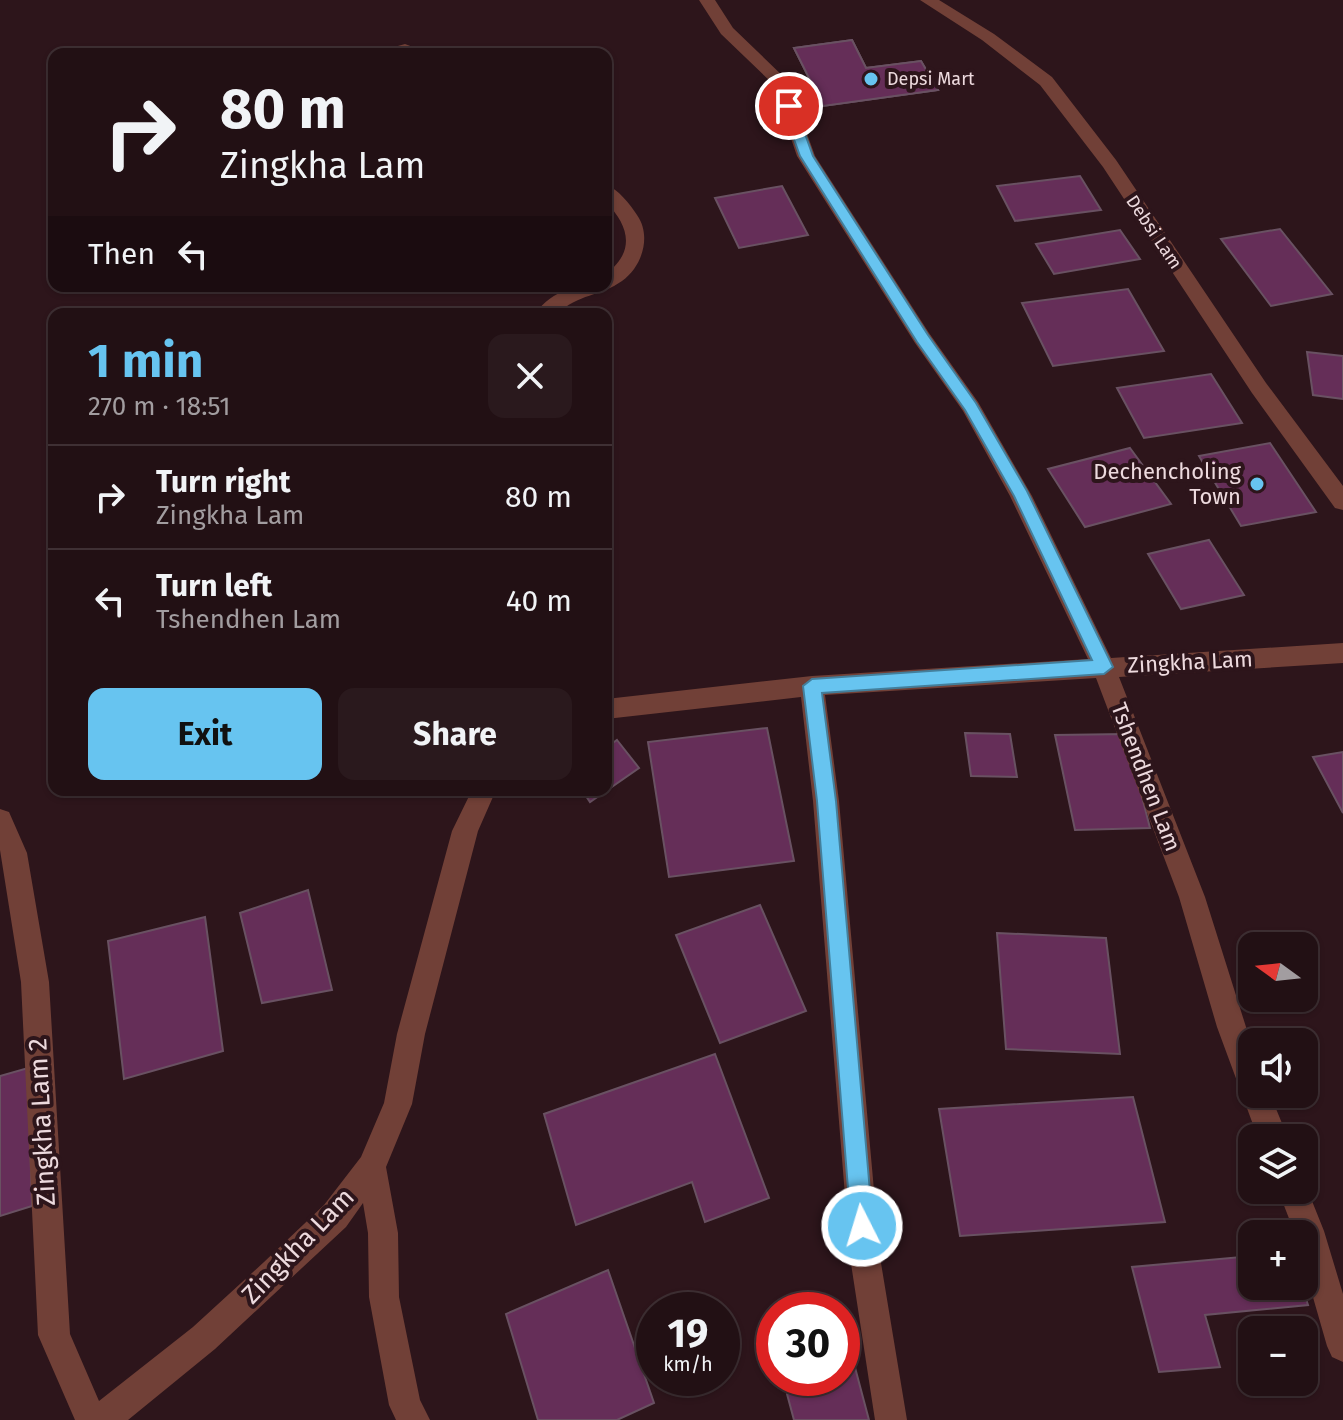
<!DOCTYPE html>
<html lang="en">
<head>
<meta charset="utf-8">
<style>
  body { margin:0; font-family:"Fira Sans",sans-serif; background:#2a191d; color:#f1f3f6; height:100vh; display:flex; flex-direction:column; font-size:30px; white-space:nowrap }
  * { box-sizing:border-box; margin:0 }
  p { font-size:26px; color:#a29da0 }
  .icon { flex:none; width:44px; height:44px; fill:none; stroke:currentColor; stroke-width:2; stroke-linecap:round; stroke-linejoin:round }
  .map { position:relative; flex:1; overflow:hidden }
  .panel { position:absolute; left:48px; top:308px; width:564px; height:488px; display:flex; flex-direction:column; background:#221014; border-radius:16px; box-shadow:0 2px 6px #0004,0 0 0 2px #3f3034 }
  .panel>* { flex:none }
  .guide { position:absolute; left:48px; top:48px; width:564px; height:244px; border-radius:16px; box-shadow:0 2px 6px #0004,0 0 0 2px #3f3034; background:#221014; color:#f1f3f6; overflow:hidden }
  .needle { width:52px; rotate:285deg }
  .buttons { position:absolute; left:1238px; top:932px; display:grid; gap:16px }
  .buttons a { display:grid; place-items:center; width:80px; height:80px; border-radius:16px; background:#221014; box-shadow:0 2px 6px #0004,0 0 0 2px #3f3034; font-size:40px }
  .speed { position:absolute; left:636px; top:1292px; display:flex; gap:16px; font-size:40px; font-weight:700; text-align:center }
  .speed>* { display:grid; place-content:center; width:104px; height:104px; border-radius:50%; background:#221014; box-shadow:0 2px 6px #0004,0 0 0 2px #3f3034; line-height:1 }
  .speed small { font-size:20px; font-weight:400 }
  .speed .limit { border:12px solid #d22; background:#fff; color:#111 }
  .pin { position:absolute; display:grid; place-items:center; width:68px; height:68px; color:#fff; margin:-34px; border:4px solid #fff; border-radius:50%; box-shadow:0 2px 8px #0007 }
  .me { position:absolute; width:88px; margin:-44px; rotate:355deg; stroke-linejoin:round; filter:drop-shadow(0 0 6px #0008) }
  .turn { display:flex; align-items:center; gap:28px; height:168px; padding:0 40px; font-size:36px }
  .turn .icon { width:104px; height:104px; stroke-width:2.5 }
  .turn b { display:block; font-size:56px; line-height:68px }
  .then { display:flex; align-items:center; height:76px; padding:0 40px; background:#0003; gap:16px; font-size:30px }
  .round { display:grid; place-items:center; flex:none; width:84px; height:84px; border-radius:16px; background:#2a191d }
  .summary { display:flex; align-items:center; justify-content:space-between; height:136px; padding:0 40px }
  h1 { font-size:48px; font-weight:700; line-height:60px; color:#67c4f0 }
  .action { display:flex; gap:16px; margin-top:auto; padding:16px 40px }
  .action a { flex:1; height:92px; border-radius:16px; background:#67c4f0; color:#111; font-size:32px; font-weight:700; line-height:92px; text-align:center }
  .action a+a { background:#2a191d; color:#f1f3f6 }
  ul { padding:0; list-style:none }
  li { display:flex; align-items:center; gap:24px; height:104px; padding:0 40px; border-top:2px solid #3f3034 }
  li div { flex:1 }
  li b { display:block; font-size:30px }
  li em { font-style:normal }
  .map>svg:first-child { display:block }
  .building { fill:#652e58; stroke:#695162; stroke-width:2 }
  .lines { fill:none; stroke-linecap:round; stroke-linejoin:round }
  .minor { fill:#714037; fill-rule:evenodd }
  .route { fill:#67c4f0; stroke:#437f9c; stroke-width:2 }
  .poi-dot { fill:#67c4f0; stroke:#2d151b; stroke-width:3 }
  .labels { text-anchor:middle; dominant-baseline:central; stroke-width:8; stroke-linejoin:round; paint-order:stroke }
  .far-poi-label { font-size:18px; fill:#eddade; stroke:#2d151b; text-anchor:start }
  .far-street-label { font-size:18px; fill:#eddade; stroke:#2d151b }
  .poi-label { font-size:22px; fill:#eddade; stroke:#2d151b; text-anchor:end }
  .street-label { font-size:22px; fill:#eddade; stroke:#2d151b }
  .near-street-label { font-size:26px; fill:#eddade; stroke:#2d151b }
</style>
</head>
<body>
<div class="map">
<svg width="1343" height="1420" viewBox="0 0 1343 1420">
  <rect width="100%" height="100%" fill="#2d151b"/>
  <g class="building">
    <path d="M852 40 866 68 921 61 938 90 823 106 794 48Z"/>
    <path d="M852 40 866 68 921 61 938 90 823 106 794 48Z"/>
    <path d="M1080 176 1101 210 1015 221 997 186Z"/>
    <path d="M782 186 808 235 739 248 715 198Z"/>
    <path d="M1280 229 1332 294 1271 306 1221 239Z"/>
    <path d="M1120 230 1140 259 1054 274 1036 244Z"/>
    <path d="M1128 289 1164 351 1053 366 1022 303Z"/>
    <path d="M1307 352 1343 356V399L1313 395Z"/>
    <path d="M1211 374 1242 423 1144 438 1117 388Z"/>
    <path d="M1270 443 1316 512 1241 526 1199 456Z"/>
    <path d="M1130 448 1171 504 1085 527 1048 469Z"/>
    <path d="M1209 540 1244 595 1181 609 1148 554Z"/>
    <path d="M767 728 794 861 669 877 648 742Z"/>
    <path d="M965 733 1010 734 1017 777 971 776Z"/>
    <path d="M1126 734 1150 828 1075 830 1055 735Z"/>
    <path d="M617 740 639 768 590 802 582 790H606V748Z"/>
    <path d="M1343 752V813L1313 757Z"/>
    <path d="M308 890 332 990 262 1003 240 913Z"/>
    <path d="M760 905 806 1011 720 1043 676 935Z"/>
    <path d="M205 917 223 1051 124 1079 108 941Z"/>
    <path d="M997 933 1106 938 1120 1054 1006 1049Z"/>
    <path d="M715 1054 769 1198 705 1222 692 1182 576 1225 544 1114Z"/>
    <path d="M28 1068 32 1206 0 1216V1076Z"/>
    <path d="M1133 1097 1165 1222 960 1236 939 1109Z"/>
    <path d="M1252 1256V1286H1302L1308 1305 1205 1315 1220 1367 1159 1372 1132 1267Z"/>
    <path d="M608 1270 654 1403 617 1420H538L506 1314Z"/>
    <path d="M853 1360 869 1420H794L787 1394 818 1378H842V1365Z"/>
  </g>
  <g class="lines">
    <g class="minor">
      <path d="M699 0H715L733 28 788 81 815 156 929 333 978 402 1032 496 1111 658 1343 643V663L1119 677 1205 897 1252 1046V1094H1270L1288 1138H1258L1217 1027 1179 897 1096 678 825 695 839 801 880 1257 907 1420H875L850 1257 813 801 801 697 606 719V699L812 676 1088 659 1010 496 963 411 915 343 797 156 772 83 721 34Z"/>
      <path d="M920 0H939L994 34 1052 77 1116 160 1266 383 1343 486V510L1335 508 1252 393 1103 167 1040 85 982 40Z"/>
      <path d="M405 44 431 54H378L380 51Z"/>
      <path d="M606 185C618 189 630 204 637 215 652 236 642 267 622 281 601 296 578 294 557 314H535C554 288 576 286 606 286V274C636 251 629 226 606 202Z"/>
      <path d="M472 790H496L478 831 425 1034 412 1104 386 1167 398 1233 399 1297 420 1400 430 1420H396L389 1405 369 1297 368 1233 363 1203 346 1227 215 1349 128 1420H75L38 1335 21 982 0 850V809L9 812 27 853 49 982 70 1334 99 1401 193 1327 264 1262 324 1205 361 1157 384 1103 397 1034 452 831Z"/>
      <path d="M1304 1181 1324 1231 1343 1294V1362L1332 1357 1327 1346 1304 1266V1234H1295L1278 1190H1304Z"/>
    </g>
  </g>
  <path class="route" d="M789 102 795 106 813 156 928 335 976 403 1027 491 1113 667 1104 674 822 693 836 801 873 1226 870 1234 862 1238 854 1234 851 1226 817 801 803 686 812 679 1092 660 1014 496 965 410 917 342 800 156 782 106Z"/>
  <g class="poi-dot">
    <circle cx="871" cy="79" r="8"/>
    <circle cx="1257" cy="484" r="8"/>
  </g>
  <g class="labels">
    <g class="far-poi-label">
      <text x="887" y="79">Depsi Mart</text>
    </g>
    <g class="far-street-label">
      <text transform="translate(1154 232) rotate(56)">Debsi Lam</text>
    </g>
    <g class="poi-label">
      <text x="1241" y="471">Dechencholing<tspan x="1241" dy="25">Town</tspan></text>
    </g>
    <g class="street-label">
      <text transform="translate(1190 662) rotate(-3)">Zingkha Lam</text>
      <text transform="translate(1146 777) rotate(69)">Tshendhen Lam</text>
    </g>
    <g class="near-street-label">
      <text transform="translate(42 1122) rotate(-93)">Zingkha Lam 2</text>
      <text transform="translate(298 1246) rotate(-46)">Zingkha Lam</text>
    </g>
  </g>
</svg>
<div class="buttons">
<a><svg class="needle" viewBox="-14 -14 28 28"><path d="M0-13l5 13h-10z" fill="#e53935"/><path d="M0 13l5-13h-10z" fill="#a29da0"/></svg></a>
<a><svg class="icon" aria-label="sound" viewBox="0 0 24 24"><path d="M4 9h4l5-4v14l-5-4H4zM17 9q2 3 0 6"/></svg></a>
<a><svg class="icon" aria-label="layers" viewBox="0 0 24 24"><path d="M12 4l9 5-9 5-9-5zM3 14l9 5 9-5"/></svg></a>
<a>+</a>
<a>−</a>
</div>
<div class="speed"><div>19<small>km/h</small></div><div class="limit">30</div></div>
<div class="pin" style="left:789px;top:106px;background:#d93025"><svg class="icon" aria-label="arrive" viewBox="0 0 24 24"><path d="M6 21V4h12l-3 4 3 4H6"/></svg></div>
<svg class="me" style="left:862px;top:1226px" viewBox="-20 -20 40 40"><circle r="17" fill="#67c4f0" stroke="#fff" stroke-width="3"/><path d="M0-11L8 9 0 5-8 9z" fill="#fff"/></svg>
<div class="guide">
<div class="turn"><svg class="icon" aria-label="right" viewBox="0 0 24 24"><path d="M7 20v-9h11M14 6l5 5-5 5"/></svg><div><b>80 m</b>Zingkha Lam</div></div>
<div class="then">Then<svg class="icon" aria-label="left" viewBox="0 0 24 24"><path d="M17 20v-9H6M10 6l-5 5 5 5"/></svg></div>
</div>
<section class="panel">
<div class="summary"><div><h1>1 min</h1><p>270 m · 18:51</p></div><a class="round"><svg class="icon" aria-label="close" viewBox="0 0 24 24"><path d="M6 6l12 12M18 6L6 18"/></svg></a></div>
<ul>
<li><svg class="icon" aria-label="right" viewBox="0 0 24 24"><path d="M7 20v-9h11M14 6l5 5-5 5"/></svg><div><b>Turn right</b><p>Zingkha Lam</p></div><em>80 m</em></li>
<li><svg class="icon" aria-label="left" viewBox="0 0 24 24"><path d="M17 20v-9H6M10 6l-5 5 5 5"/></svg><div><b>Turn left</b><p>Tshendhen Lam</p></div><em>40 m</em></li>
</ul>
<div class="action"><a>Exit</a><a>Share</a></div>
</section>
</div>
</body>
</html>
